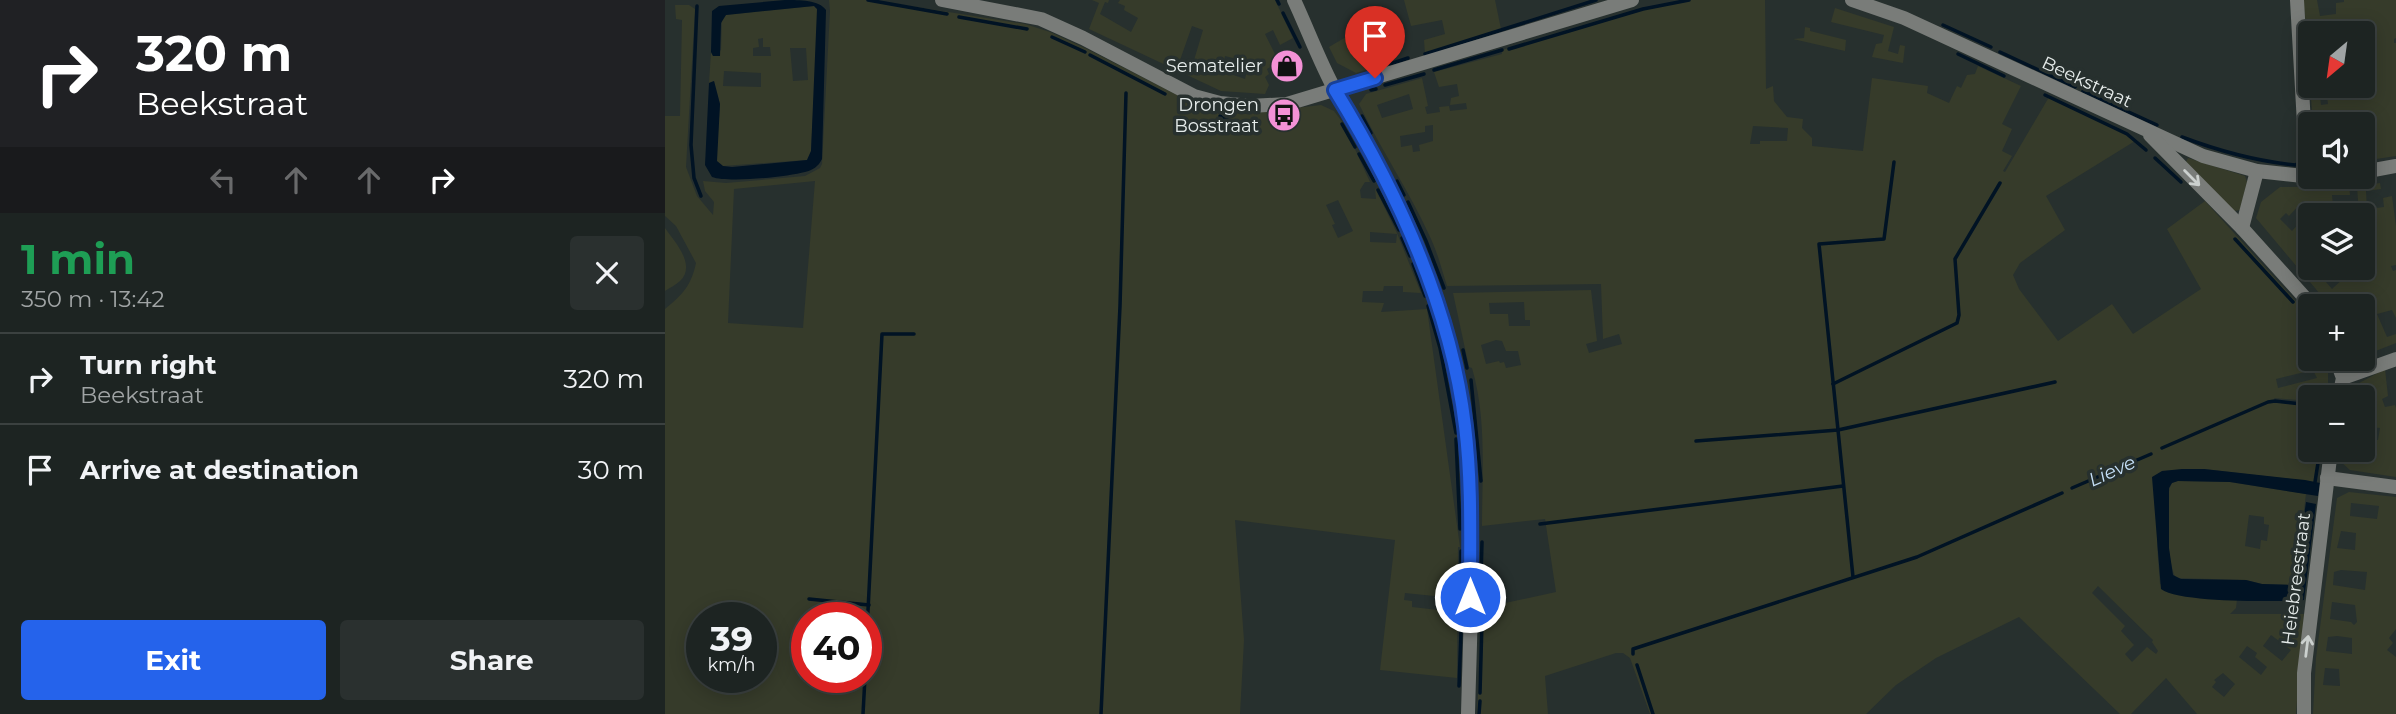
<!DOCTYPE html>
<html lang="en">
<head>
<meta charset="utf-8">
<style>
  body { margin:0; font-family:Montserrat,sans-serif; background:#2a302f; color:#f1f3f6; height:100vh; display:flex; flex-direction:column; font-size:26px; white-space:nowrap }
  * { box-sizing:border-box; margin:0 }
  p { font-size:23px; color:#a0a4a5 }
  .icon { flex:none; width:38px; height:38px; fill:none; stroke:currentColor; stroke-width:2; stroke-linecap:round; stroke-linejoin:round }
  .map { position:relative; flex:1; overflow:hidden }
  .details { display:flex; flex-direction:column; background:#1d2422; width:665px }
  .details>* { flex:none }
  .banner { background:#202124; color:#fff; overflow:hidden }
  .needle { width:46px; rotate:209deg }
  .buttons { position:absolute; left:1633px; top:21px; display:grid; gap:14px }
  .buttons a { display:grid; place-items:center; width:77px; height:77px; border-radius:7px; background:#1d2422; box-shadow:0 4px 18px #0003,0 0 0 2px #3b4140; font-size:35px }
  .speed { position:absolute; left:21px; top:602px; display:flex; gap:14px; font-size:35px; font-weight:700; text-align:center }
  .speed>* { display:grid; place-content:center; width:91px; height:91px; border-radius:50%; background:#1d2422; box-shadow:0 4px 18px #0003,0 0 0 2px #3b4140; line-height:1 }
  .speed small { font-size:18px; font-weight:400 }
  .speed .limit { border:10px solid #d22; background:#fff; color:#111 }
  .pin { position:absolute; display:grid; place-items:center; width:60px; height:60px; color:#fff; margin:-72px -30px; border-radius:50% 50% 50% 0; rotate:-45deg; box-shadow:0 0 7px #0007 }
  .pin .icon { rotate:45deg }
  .me { position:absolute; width:77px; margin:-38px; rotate:0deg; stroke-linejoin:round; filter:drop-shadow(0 0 5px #0008) }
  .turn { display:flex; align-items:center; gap:24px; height:147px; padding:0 21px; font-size:32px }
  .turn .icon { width:91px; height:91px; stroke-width:2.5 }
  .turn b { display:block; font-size:49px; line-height:60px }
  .lanes { display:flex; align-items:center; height:66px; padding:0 21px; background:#0003; justify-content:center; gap:35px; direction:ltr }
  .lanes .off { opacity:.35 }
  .round { display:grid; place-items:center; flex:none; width:74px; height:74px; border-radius:7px; background:#2a302f }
  .head { display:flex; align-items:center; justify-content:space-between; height:119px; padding:0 21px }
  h1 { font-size:42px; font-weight:700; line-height:52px; color:#1e9e55 }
  .primary-button { display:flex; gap:14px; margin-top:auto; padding:14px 21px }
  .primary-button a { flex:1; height:80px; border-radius:7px; background:#2563eb; color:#fff; font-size:28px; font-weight:700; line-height:80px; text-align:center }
  .primary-button a+a { background:#2a302f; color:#f1f3f6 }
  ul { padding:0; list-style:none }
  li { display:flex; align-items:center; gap:21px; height:91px; padding:0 21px; border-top:2px solid #3b4140 }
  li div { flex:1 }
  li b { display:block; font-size:26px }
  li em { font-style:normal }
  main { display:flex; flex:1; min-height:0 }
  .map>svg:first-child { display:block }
  .green { fill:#363b2a; fill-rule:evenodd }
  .water { fill:#011324 }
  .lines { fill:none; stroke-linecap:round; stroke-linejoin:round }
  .stream { stroke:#011324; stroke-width:3.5 }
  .minor { stroke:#797c79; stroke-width:14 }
  .oneway { stroke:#cbd0ce }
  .route-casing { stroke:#184099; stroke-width:18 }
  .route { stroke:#2563eb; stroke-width:12 }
  .labels { text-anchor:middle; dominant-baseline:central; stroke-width:7; stroke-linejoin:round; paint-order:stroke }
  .poi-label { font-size:18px; fill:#e6eceb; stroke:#27302e; text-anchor:end }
  .street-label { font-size:18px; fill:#e6eceb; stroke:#27302e }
  .water-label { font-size:19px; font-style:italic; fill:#c4def6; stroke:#27302e }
</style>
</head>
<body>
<main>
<section class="details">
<div class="banner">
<div class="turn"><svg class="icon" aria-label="right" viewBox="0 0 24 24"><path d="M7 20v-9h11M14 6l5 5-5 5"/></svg><div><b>320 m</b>Beekstraat</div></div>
<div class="lanes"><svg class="icon off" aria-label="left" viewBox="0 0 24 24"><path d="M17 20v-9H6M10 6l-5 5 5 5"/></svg><svg class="icon off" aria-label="ahead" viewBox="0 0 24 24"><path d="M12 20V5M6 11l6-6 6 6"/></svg><svg class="icon off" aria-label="ahead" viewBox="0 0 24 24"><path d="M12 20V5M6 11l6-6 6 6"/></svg><svg class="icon" aria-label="right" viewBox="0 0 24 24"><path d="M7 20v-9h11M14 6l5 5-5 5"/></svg></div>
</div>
<div class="head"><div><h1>1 min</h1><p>350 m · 13:42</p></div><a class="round"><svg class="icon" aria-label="close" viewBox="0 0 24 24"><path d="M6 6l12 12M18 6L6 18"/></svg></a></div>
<ul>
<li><svg class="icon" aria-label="right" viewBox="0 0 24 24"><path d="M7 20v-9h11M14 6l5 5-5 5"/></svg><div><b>Turn right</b><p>Beekstraat</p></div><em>320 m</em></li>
<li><svg class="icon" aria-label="arrive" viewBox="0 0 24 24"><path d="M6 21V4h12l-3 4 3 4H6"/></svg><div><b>Arrive at destination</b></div><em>30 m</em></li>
</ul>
<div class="primary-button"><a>Exit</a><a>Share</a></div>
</section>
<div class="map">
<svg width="1731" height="714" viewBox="0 0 1731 714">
  <rect width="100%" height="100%" fill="#27302e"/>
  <g class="green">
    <path d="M164 0H208L360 24 385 32 422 49 534 106 579 114 656 105 669 111 678 123 705 182H700L695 190 696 198 711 199 710 188 732 233 756 293 738 292V286H719L718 291H698L697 302 719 303 716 312 762 309 795 547H793L792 678 715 670 730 540 570 520 579 640 575 714H0V309C18 294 26 286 31 263L11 226 0 216V116H15L17 20 11 19 10 5H24L30 9 21 167 32 196 48 215 49 202 40 191 38 181 61 183 140 176 155 168 157 164 165 11ZM150 181 138 328 63 323 69 189ZM673 200 688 231 673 238 667 225 670 224 661 205ZM705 232 732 234 731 243 705 242ZM740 593 789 598 788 609H783L782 611 747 607V601L739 600ZM37 618H96V677H37ZM142 618H201V677H142Z"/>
    <path d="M427 0H444L443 3 440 2 435 14 466 32 473 18 459 10 460 6 453 3 455 0H610L628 38 615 45 608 30 600 34 614 62 602 69 604 74 600 77 604 85 600 94 556 91 424 29 434 3ZM527 26 538 30 527 67 514 63ZM560 56 584 62 580 79 557 71Z"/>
    <path d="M739 0H830L836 29 760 54 759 40 780 34 777 20 746 26Z"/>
    <path d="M1024 0H1100L1101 89 1108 86 1109 101 1122 117 1138 119 1137 128 1147 138V146L1198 151 1207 78 1263 86 1262 93 1284 103 1292 86 1296 88 1302 75 1310 74 1313 66 1356 86 1337 124 1347 129 1337 151 1347 156 1338 171 1340 172 1384 97 1462 134 1470 141 1381 196 1400 230 1355 263 1348 275 1354 289 1393 341 1447 304 1468 334 1536 289 1502 229 1540 201 1637 308 1635 310 1645 324V359H1661L1663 373V397H1645V401L1609 398 1611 401 1645 405V450H1655L1650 482 1539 469 1497 471 1492 545 1495 584 1558 599H1572L1571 608 1565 614H1639L1631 714H1532L1501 678 1466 714H1455L1354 617 1271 658 1231 685 1201 714H985L965 658 958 653H951L880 676 883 714H812L817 608 891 592 880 519 817 526C817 474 822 419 807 368L804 367 788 293 926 290 932 341 921 344 924 353 957 344 954 334 938 339 936 284 782 286C777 270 773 254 766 239 745 192 716 150 694 104L701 94 757 78 763 106 760 107 762 114 775 112 774 107 784 106 785 111 802 109 801 103 785 105 786 98 794 96 792 84 774 87 769 72 837 54V50L978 9ZM744 94 748 109 717 118 712 105ZM768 125V141L754 145 755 151 748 152 747 145 736 147 735 136 760 132V126ZM1088 126 1123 128 1122 141H1095V144H1085ZM859 302 860 320H865V326H844L843 314H825L824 303ZM831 340 837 341 841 351H853L856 365 841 368 839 362 835 363 834 361 821 364 816 345ZM1648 370 1652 378 1613 388 1611 379ZM1433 586 1488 640 1487 642 1493 651 1491 654 1482 647 1467 662 1460 654 1469 645 1456 631 1460 626 1427 593ZM1606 635 1626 650 1617 661 1598 646ZM1582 646 1592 653 1590 657 1602 667 1596 675 1574 657ZM1558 673 1570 684 1559 697 1547 687 1551 682 1549 680Z"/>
    <path d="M1638 0H1652L1655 16 1671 14V3L1679 2V0H1731V38L1729 39V43H1731V156L1698 161V124L1694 112 1661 118 1662 124H1648L1645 86H1654L1656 105 1663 104 1661 91 1667 90 1666 86H1698V33L1642 32Z"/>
    <path d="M149 6 152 9 153 26 146 151 142 160 58 166 51 161 55 104 49 81 44 83 46 52 48 56 56 50 57 18 61 15ZM98 38V47H105L106 56H88V48L94 47 93 39ZM125 48H141L143 80 128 81ZM59 71 96 73V87L58 86Z"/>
    <path d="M1170 8 1229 27 1223 51 1233 54 1235 45 1240 46 1238 63 1207 57 1211 44 1217 43 1219 35 1166 22Z"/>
    <path d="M708 16 711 18 723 63 691 73 672 63 664 47 681 37 687 55 710 43 707 36 702 37 698 29 708 23 706 17Z"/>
    <path d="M1140 27 1145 28V31L1181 40 1180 51 1128 39 1139 38Z"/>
    <path d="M1523 158 1580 176 1582 182 1575 210 1569 211 1521 162Z"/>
    <path d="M1715 183 1716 189 1701 191 1703 227 1712 225 1711 208 1719 207 1718 198 1727 196 1731 226V265L1726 266 1728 271 1731 270V318L1727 310 1712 314 1722 337 1731 334V343L1698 356V340L1703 337 1698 323V306H1663L1660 300 1640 276 1649 268H1661L1654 274 1667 289 1679 278 1674 268H1698V215H1694L1692 186Z"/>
    <path d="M1684 186 1685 195H1667L1669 215H1645V234L1633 247 1639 253 1635 257 1639 262 1633 268 1591 218 1596 202 1615 187ZM1638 201 1647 209 1641 216 1643 218 1640 222 1637 220 1627 231 1615 219 1621 213 1624 216Z"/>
    <path d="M0 228C9 241 32 265 15 281 11 285 4 288 0 291Z"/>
    <path d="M1720 369 1723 396 1717 399 1720 407 1730 405 1731 408V477L1685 470 1675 461 1677 450H1690L1689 458 1703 460 1705 440H1713L1715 428 1703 427 1702 431H1698V397H1684L1685 388Z"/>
    <path d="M1513 481 1565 482 1641 494 1630 580 1627 585 1597 584 1581 580 1511 578C1502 564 1498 496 1507 483ZM1584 515 1599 517V524L1604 525 1602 541 1596 540 1595 549 1580 546Z"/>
    <path d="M1684 492 1731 497V629L1724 638 1728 643 1722 650 1731 657V714H1648L1651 658 1672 498ZM1686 503 1714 506 1712 519 1685 516ZM1676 531 1691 533 1690 550 1672 548ZM1676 570 1702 572 1700 590 1668 585 1669 572ZM1667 602 1690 605 1692 622 1689 625 1686 622 1665 619ZM1672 636 1687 638V654L1661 651 1663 637ZM1660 668 1674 669 1675 686 1658 685Z"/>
  </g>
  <g class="water">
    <path d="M120 0C135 0 154 0 161 10L157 159C153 167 148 170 140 172 122 177 63 183 47 177L40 165 44 83 49 81 55 104 52 161 58 166 67 167 142 160 146 151 152 9 149 6 61 15 56 23 55 56H48L46 52 47 11 54 6Z"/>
    <path d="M1517 469H1539L1640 480 1655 483 1653 496 1565 482 1513 481 1507 483 1504 488V548L1508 575 1516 579 1581 580 1597 584 1627 585 1630 580 1641 502 1651 504 1639 600 1632 601C1605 601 1515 603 1496 589L1487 477 1497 471Z"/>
  </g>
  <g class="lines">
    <g class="stream">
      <path d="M203 0 282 14"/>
      <path d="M612 0 614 4"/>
      <path d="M32 6 26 145 29 178 36 196"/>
      <path d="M618 13 635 47"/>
      <path d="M294 17 362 29"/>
      <path d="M1278 25 1326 47"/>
      <path d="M387 37 420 52"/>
      <path d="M844 49 978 9 1024 0"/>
      <path d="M1335 52 1410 87"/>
      <path d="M760 54 931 0"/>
      <path d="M1293 54 1339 76"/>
      <path d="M425 55 500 94"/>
      <path d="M725 64 743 58"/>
      <path d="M769 70 837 50"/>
      <path d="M720 85 759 74"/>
      <path d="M706 90 711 89"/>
      <path d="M1418 91 1492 125"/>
      <path d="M1380 95 1462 134 1481 150"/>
      <path d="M555 116 578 128"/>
      <path d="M697 116 706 133"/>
      <path d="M677 124 690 147"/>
      <path d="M1517 137C1554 151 1590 161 1630 165L1634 163 1635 158"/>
      <path d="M694 154 709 181"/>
      <path d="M1490 158 1516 182"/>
      <path d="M732 181 739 195"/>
      <path d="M713 190 734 230"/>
      <path d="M743 202 761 241 779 288"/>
      <path d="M737 238 745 256"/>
      <path d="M1570 239 1628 302"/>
      <path d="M748 264 760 296"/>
      <path d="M763 306 775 348 791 433"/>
      <path d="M798 350 802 368"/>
      <path d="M806 380 816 481"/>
      <path d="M1168 384 1292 323 1294 315 1290 259 1335 183"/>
      <path d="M791 439 795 529"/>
      <path d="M1031 441 1173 430 1390 382"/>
      <path d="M1497 448 1603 402 1610 401 1645 405"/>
      <path d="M1650 482 1655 450"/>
      <path d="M1407 488 1486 454"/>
      <path d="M875 524 1178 486"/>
      <path d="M816 577 817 542"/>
      <path d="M1188 577 1154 244 1219 239 1229 162"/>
      <path d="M144 599 204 605"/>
      <path d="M817 600 818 612"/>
      <path d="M796 618V551"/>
      <path d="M201 650 217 334H249"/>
      <path d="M968 654V649L1252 557 1397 493"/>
      <path d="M972 665 988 714"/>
      <path d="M794 686 796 632"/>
      <path d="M815 693 817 621"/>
      <path d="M198 714 200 677"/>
      <path d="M436 714 455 306 461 93"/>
      <path d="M814 714 815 701"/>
    </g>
    <g class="minor">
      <path d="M277 0 376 19 418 38 529 96 555 103 585 106 622 104 967 0"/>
      <path d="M629 0C643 30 655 63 671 92 716 171 763 254 785 343 815 463 806 591 803 714"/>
      <path d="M1187 0 1239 18 1538 156 1592 171 1647 177"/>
      <path d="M1632 0 1642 177"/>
      <path d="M1485 135 1577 228 1641 299 1646 306"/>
      <path d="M1698 172 1731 166"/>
      <path d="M1577 228 1592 171"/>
      <path d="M1671 359 1678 378 1674 397"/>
      <path d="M1678 378 1731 359"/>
      <path d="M1662 478 1731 487"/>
      <path d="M1639 714V673L1666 450"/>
    </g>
  </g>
  <defs><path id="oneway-shaft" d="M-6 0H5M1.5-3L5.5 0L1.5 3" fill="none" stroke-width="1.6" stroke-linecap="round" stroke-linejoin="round" transform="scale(1.75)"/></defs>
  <g class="oneway">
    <use href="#oneway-shaft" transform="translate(1527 178) rotate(45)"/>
    <use href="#oneway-shaft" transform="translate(1642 646) rotate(-83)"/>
  </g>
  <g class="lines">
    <defs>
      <path id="route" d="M710 78 670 90C732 191 786 308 800 426 807 483 805 540 805 597"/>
    </defs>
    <use href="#route" class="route-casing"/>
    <use href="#route" class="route"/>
  </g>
  <defs>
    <symbol id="shop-disc" viewBox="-11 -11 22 22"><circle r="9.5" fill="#f391d6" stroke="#27302e"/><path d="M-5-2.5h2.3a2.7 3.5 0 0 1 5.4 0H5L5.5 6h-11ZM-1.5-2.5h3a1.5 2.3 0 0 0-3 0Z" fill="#111"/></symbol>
    <symbol id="bus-disc" viewBox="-11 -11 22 22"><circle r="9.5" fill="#f391d6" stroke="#27302e"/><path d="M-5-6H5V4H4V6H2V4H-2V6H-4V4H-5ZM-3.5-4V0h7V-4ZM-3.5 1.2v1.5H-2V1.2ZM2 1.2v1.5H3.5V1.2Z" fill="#111"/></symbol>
  </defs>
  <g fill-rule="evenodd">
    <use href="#shop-disc" x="603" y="47" width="38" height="38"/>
    <use href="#bus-disc" x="600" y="96" width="38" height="38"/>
  </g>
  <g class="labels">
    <g class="poi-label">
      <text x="598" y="66">Sematelier</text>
      <text x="594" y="105">Drongen<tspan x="594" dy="21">Bosstraat</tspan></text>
    </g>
    <g class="street-label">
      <text transform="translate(1422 82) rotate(25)">Beekstraat</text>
      <text transform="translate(1631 579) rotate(-83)">Heiebreestraat</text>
    </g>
    <g class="water-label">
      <text transform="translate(1447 471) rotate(-24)">Lieve</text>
    </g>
  </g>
</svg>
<div class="buttons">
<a><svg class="needle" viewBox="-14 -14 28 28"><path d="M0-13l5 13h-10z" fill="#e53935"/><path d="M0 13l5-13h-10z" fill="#a0a4a5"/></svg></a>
<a><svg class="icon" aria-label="sound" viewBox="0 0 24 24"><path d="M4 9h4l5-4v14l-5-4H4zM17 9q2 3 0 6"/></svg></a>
<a><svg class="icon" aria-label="layers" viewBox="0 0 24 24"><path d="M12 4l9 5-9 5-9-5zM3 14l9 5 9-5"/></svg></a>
<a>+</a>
<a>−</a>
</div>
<div class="speed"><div>39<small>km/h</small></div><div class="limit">40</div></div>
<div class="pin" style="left:710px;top:78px;background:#d93025"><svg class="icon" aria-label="arrive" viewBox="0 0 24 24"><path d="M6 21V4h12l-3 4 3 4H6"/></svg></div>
<svg class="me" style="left:805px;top:597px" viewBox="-20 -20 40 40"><circle r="17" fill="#2563eb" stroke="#fff" stroke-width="3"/><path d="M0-11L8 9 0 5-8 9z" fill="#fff"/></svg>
</div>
</main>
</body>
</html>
